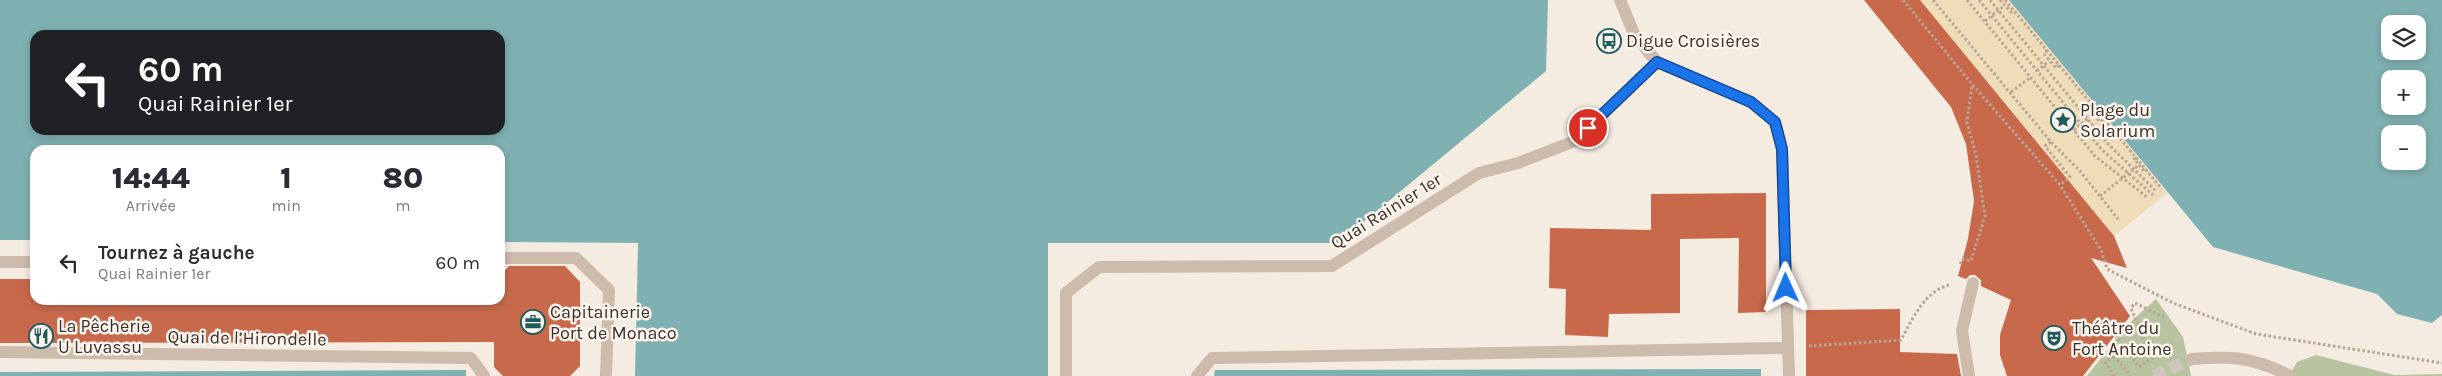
<!DOCTYPE html>
<html lang="fr">
<head>
<meta charset="utf-8">
<style>
  body { margin:0; font-family:Karla,sans-serif; background:#f2f2f3; color:#2b2b33; height:100vh; display:flex; flex-direction:column; font-size:19px; white-space:nowrap }
  * { box-sizing:border-box; margin:0 }
  p { font-size:16px; color:#7c7c81 }
  .icon { flex:none; width:28px; height:28px; fill:none; stroke:currentColor; stroke-width:2; stroke-linecap:round; stroke-linejoin:round }
  .map { position:relative; flex:1; overflow:hidden }
  .details { position:absolute; left:30px; top:145px; width:475px; height:160px; display:flex; flex-direction:column; background:#fff; border-radius:15px; box-shadow:0 2px 8px #0003 }
  .details>* { flex:none }
  .guide { position:absolute; left:30px; top:30px; width:475px; height:105px; border-radius:15px; box-shadow:0 2px 8px #0003; background:#202124; color:#fff; overflow:hidden }
  .tools { position:absolute; left:2381px; top:15px; display:grid; gap:10px }
  .tools a { display:grid; place-items:center; width:45px; height:45px; border-radius:10px; background:#fff; box-shadow:0 2px 8px #0003; font-size:25px }
  .pin { position:absolute; display:grid; place-items:center; width:42px; height:42px; color:#fff; margin:-21px; border:2px solid #fff; border-radius:50%; box-shadow:0 1px 5px #0007 }
  .me { position:absolute; width:55px; margin:-28px; rotate:359deg; stroke-linejoin:round; filter:drop-shadow(0 0 4px #0008) }
  .turn { display:flex; align-items:center; gap:18px; height:105px; padding:0 25px; font-size:22px }
  .turn .icon { width:65px; height:65px; stroke-width:2.5 }
  .turn b { display:block; font-size:35px; line-height:42px }
  .eta { display:flex; justify-content:space-evenly; align-items:center; height:85px; text-align:center }
  .eta b { font-size:30px; font-weight:800; line-height:35px }
  ul { padding:0; list-style:none }
  li { display:flex; align-items:center; gap:15px; height:65px; padding:0 25px }
  li div { flex:1 }
  li b { display:block; font-size:19px }
  li em { font-style:normal }
  .map>svg:first-child { display:block }
  .green { fill:#b8c4a0 }
  .sand { fill:#efdcb8 }
  .water { fill:#7fb0b2; fill-rule:evenodd }
  .building { fill:#c8694b }
  .lines { fill:none; stroke-linecap:round; stroke-linejoin:round }
  .street-tunnel { stroke:#cfc6bd; stroke-width:12; stroke-dasharray:12 6; stroke-linecap:butt }
  .path { stroke:#b9a596; stroke-width:3; stroke-dasharray:2.5 2.5; stroke-linecap:butt }
  .lane { stroke:#cdbbac; stroke-width:12 }
  .street { stroke:#cdbbac; stroke-width:12 }
  .route-casing { stroke:#114b97; stroke-width:12 }
  .route { stroke:#1a73e8; stroke-width:9 }
  .labels { text-anchor:middle; dominant-baseline:central; stroke-width:5; stroke-linejoin:round; paint-order:stroke }
  .poi-label { font-size:18px; fill:#3b302b; stroke:#fbf5ee; text-anchor:start }
  .street-label { font-size:18px; fill:#3b302b; stroke:#fbf5ee }
</style>
</head>
<body>
<div class="map">
<svg width="2442" height="376" viewBox="0 0 2442 376">
  <rect width="100%" height="100%" fill="#f4ebe1"/>
  <g class="green">
    <path d="M2156 299 2183 337 2191 376H2087L2126 326Z"/>
    <path d="M2316 355 2394 375 2442 374V376H2289L2297 362Z"/>
  </g>
  <path class="sand" d="M1920 0H2009L2167 193 2114 236Z"/>
  <g class="water">
    <path d="M0 0H1548L1546 71 1338 243H1048V376H635L638 243 500 242V150H35V240H0ZM35 35H500V130H35Z"/>
    <path d="M2009 0H2442V315L2432 323 2397 314 2377 294 2213 247ZM2390 24H2418V51H2390ZM2390 79H2418V106H2390ZM2390 134H2418V161H2390Z"/>
    <path d="M1761 369V376H1214L1215 370Z"/>
    <path d="M466 370V376H0V372Z"/>
  </g>
  <g class="building">
    <path d="M1864 0H1920L2114 236 2127 268 2091 258 2130 316 2083 376H2007L2000 355V335L2011 300 1981 286V280L1975 275H1970L1966 279 1958 276 1968 239 1974 201 1966 144 1951 107Z"/>
    <path d="M1766 193V312L1738 313 1739 238 1680 239V313L1609 314 1608 337 1565 335 1566 289 1549 288 1550 228 1651 230V194Z"/>
    <path d="M509 266H565L580 282V366L570 376H503L494 367V342L0 343V279H35V300H500V276Z"/>
    <path d="M1900 309V352L1957 354 1961 376H1806V310Z"/>
  </g>
  <g class="lines">
    <path class="street-tunnel" d="M2154 376 2192 359"/>
    <g class="path">
      <path d="M1903 0 1972 84 2060 185 2101 250 2107 269 2173 303 2256 334 2442 363"/>
      <path d="M1933 0 2051 142 2080 171 2118 219"/>
      <path d="M1967 0 2095 156 2148 198"/>
      <path d="M1979 0 2102 150 2153 195"/>
      <path d="M1990 0 2108 144 2155 190"/>
      <path d="M2000 0 2011 12 2014 11"/>
      <path d="M2005 0 2162 189"/>
      <path d="M1985 21 2004 6"/>
      <path d="M2047 50 2044 54 2056 68 2059 65"/>
      <path d="M2037 71 2049 61"/>
      <path d="M2011 92 2031 77"/>
      <path d="M2091 103 2088 106 2100 122 2104 119"/>
      <path d="M2074 130 2094 113"/>
      <path d="M2051 142 2045 146 2070 177 2060 185"/>
      <path d="M2136 158 2134 159 2145 172 2147 170"/>
      <path d="M2100 196 2139 165"/>
      <path d="M1960 264 1963 259 1971 261 1985 216 1976 155 1967 122 1972 85"/>
      <path d="M2115 335 2139 367 2155 356 2144 340 2131 308 2135 303 2164 317"/>
      <path d="M1809 346 1901 340C1913 318 1924 292 1949 285"/>
      <path d="M2114 356 2131 376"/>
      <path d="M2115 376 2105 363 2124 348"/>
    </g>
    <g class="lane">
      <path d="M1620 0 1635 36 1657 62 1751 102 1775 122 1782 149 1789 376"/>
      <path d="M500 258H576L609 290 606 376"/>
      <path d="M0 262H35"/>
      <path d="M0 352 471 358 484 376"/>
      <path d="M1066 376V293L1099 267 1332 266 1479 173 1518 163 1575 141 1657 62"/>
      <path d="M1197 376 1212 358 1787 348"/>
      <path d="M1969 376 1962 331 1973 283"/>
    </g>
    <path class="street" d="M2192 359C2233 356 2253 357 2290 376"/>
  </g>
  <g class="lines">
    <defs>
      <path id="route" d="M1588 128 1657 62 1751 102 1775 122 1782 149 1786 288"/>
    </defs>
    <use href="#route" class="route-casing"/>
    <use href="#route" class="route"/>
  </g>
  <defs>
    <symbol id="bus-ring" viewBox="-11 -11 22 22"><circle r="9.5" fill="#fbf5ee" stroke="#1f5a5e" stroke-width="1.5"/><path d="M-5-6H5V4H4V6H2V4H-2V6H-4V4H-5ZM-3.5-4V0h7V-4ZM-3.5 1.2v1.5H-2V1.2ZM2 1.2v1.5H3.5V1.2Z" fill="#1f5a5e"/></symbol>
    <symbol id="sight-ring" viewBox="-11 -11 22 22"><circle r="9.5" fill="#fbf5ee" stroke="#1f5a5e" stroke-width="1.5"/><path d="M0-6L1.8-2.2L6-1.7L2.9 1.2L3.7 5.4L0 3.3L-3.7 5.4L-2.9 1.2L-6-1.7L-1.8-2.2Z" fill="#1f5a5e"/></symbol>
    <symbol id="office-ring" viewBox="-11 -11 22 22"><circle r="9.5" fill="#fbf5ee" stroke="#1f5a5e" stroke-width="1.5"/><path d="M-6-3h4V-5.5h4V-3h4V5H-6ZM-1-4.5V-3h2v-1.5ZM-6 0V1H6V0Z" fill="#1f5a5e"/></symbol>
    <symbol id="restaurant-ring" viewBox="-11 -11 22 22"><circle r="9.5" fill="#fbf5ee" stroke="#1f5a5e" stroke-width="1.5"/><path d="M-5-6h1v4h1v-4h1v4h1v-4h1v5L-1.5 .5V6h-2V.5L-5-1ZM5-6V6H3V1.5H1.5Q1.5-4 5-6Z" fill="#1f5a5e"/></symbol>
    <symbol id="theatre-ring" viewBox="-11 -11 22 22"><circle r="9.5" fill="#fbf5ee" stroke="#1f5a5e" stroke-width="1.5"/><path d="M-5-5.5Q0-4 5-5.5V0Q5 5 0 6Q-5 5-5 0ZM-3.3-2.5H-1v1.5H-3.3ZM1-2.5H3.3v1.5H1ZM-2.8 1Q0 5.5 2.8 1Z" fill="#1f5a5e"/></symbol>
  </defs>
  <g fill-rule="evenodd">
    <use href="#bus-ring" x="1595" y="27" width="28" height="28"/>
    <use href="#sight-ring" x="2049" y="106" width="28" height="28"/>
    <use href="#office-ring" x="519" y="308" width="28" height="28"/>
    <use href="#restaurant-ring" x="27" y="322" width="28" height="28"/>
    <use href="#theatre-ring" x="2040" y="324" width="28" height="28"/>
  </g>
  <g class="labels">
    <g class="poi-label">
      <text x="1626" y="41">Digue Croisières</text>
      <text x="2080" y="110">Plage du<tspan x="2080" dy="21">Solarium</tspan></text>
      <text x="550" y="312">Capitainerie<tspan x="550" dy="21">Port de Monaco</tspan></text>
      <text x="58" y="326">La Pêcherie<tspan x="58" dy="21">U Luvassu</tspan></text>
      <text x="2072" y="328">Théâtre du<tspan x="2072" dy="21">Fort Antoine</tspan></text>
    </g>
    <g class="street-label">
      <text transform="translate(1386 211) rotate(-32)">Quai Rainier 1er</text>
      <text transform="translate(247 338) rotate(1)">Quai de l’Hirondelle</text>
    </g>
  </g>
</svg>
<div class="tools">
<a><svg class="icon" aria-label="layers" viewBox="0 0 24 24"><path d="M12 4l9 5-9 5-9-5zM3 14l9 5 9-5"/></svg></a>
<a>+</a>
<a>−</a>
</div>
<div class="pin" style="left:1588px;top:128px;background:#d93025"><svg class="icon" aria-label="arrive" viewBox="0 0 24 24"><path d="M6 21V4h12l-3 4 3 4H6"/></svg></div>
<svg class="me" style="left:1786px;top:288px" viewBox="-20 -20 40 40"><path d="M0-17L14 15 0 8-14 15z" fill="#1a73e8" stroke="#fff" stroke-width="4"/></svg>
<div class="guide">
<div class="turn"><svg class="icon" aria-label="left" viewBox="0 0 24 24"><path d="M17 20v-9H6M10 6l-5 5 5 5"/></svg><div><b>60 m</b>Quai Rainier 1er</div></div>
</div>
<section class="details">
<div class="eta">
<div><b>14:44</b><p>Arrivée</p></div>
<div><b>1</b><p>min</p></div>
<div><b>80</b><p>m</p></div>
</div>
<ul>
<li><svg class="icon" aria-label="left" viewBox="0 0 24 24"><path d="M17 20v-9H6M10 6l-5 5 5 5"/></svg><div><b>Tournez à gauche</b><p>Quai Rainier 1er</p></div><em>60 m</em></li>
</ul>
</section>
</div>
</body>
</html>
